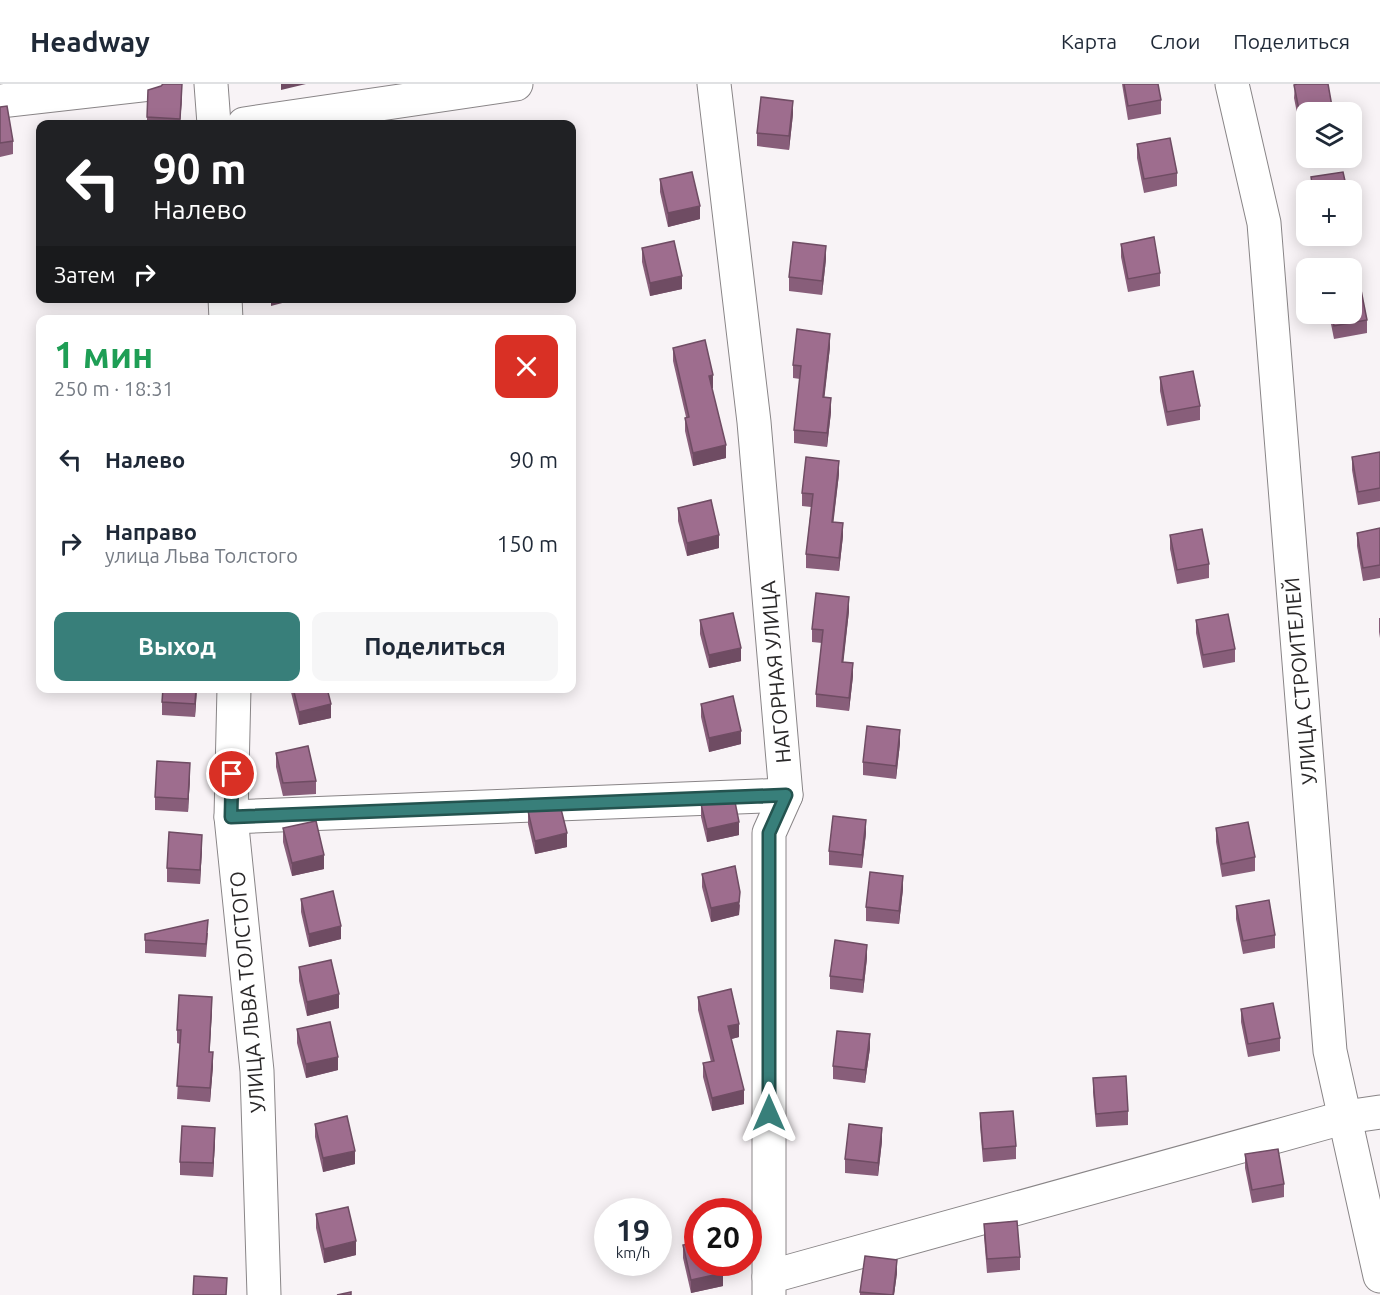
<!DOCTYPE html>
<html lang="ru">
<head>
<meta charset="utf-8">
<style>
  body { margin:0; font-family:Ubuntu,sans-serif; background:#f6f6f7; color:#1f2937; height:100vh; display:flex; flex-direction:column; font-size:22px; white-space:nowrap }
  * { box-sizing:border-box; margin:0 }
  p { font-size:20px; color:#747a83 }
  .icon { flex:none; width:33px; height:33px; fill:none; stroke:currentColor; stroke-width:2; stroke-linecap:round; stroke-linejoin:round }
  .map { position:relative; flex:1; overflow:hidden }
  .panel { position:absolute; left:36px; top:231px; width:540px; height:378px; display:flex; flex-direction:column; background:#fff; border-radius:12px; box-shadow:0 3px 15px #0003 }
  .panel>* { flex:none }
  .banner { position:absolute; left:36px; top:36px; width:540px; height:183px; border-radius:12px; box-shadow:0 3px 15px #0003; background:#202124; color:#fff; overflow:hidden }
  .buttons { position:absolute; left:1296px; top:18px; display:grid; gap:12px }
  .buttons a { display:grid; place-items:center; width:66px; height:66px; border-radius:12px; background:#fff; box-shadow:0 3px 15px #0003; font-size:30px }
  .speed { position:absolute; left:594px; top:1114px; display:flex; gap:12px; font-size:30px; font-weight:700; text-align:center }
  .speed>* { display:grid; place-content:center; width:78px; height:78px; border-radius:50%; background:#fff; box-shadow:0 3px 15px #0003; line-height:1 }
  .speed small { font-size:15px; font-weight:400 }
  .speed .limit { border:9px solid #d22; background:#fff; color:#111 }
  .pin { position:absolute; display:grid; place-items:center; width:51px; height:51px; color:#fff; margin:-26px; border:3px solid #fff; border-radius:50%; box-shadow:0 2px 6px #0007 }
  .me { position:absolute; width:66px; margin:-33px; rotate:0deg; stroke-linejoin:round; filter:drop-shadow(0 0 4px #0008) }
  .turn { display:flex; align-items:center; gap:21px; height:126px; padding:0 18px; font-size:27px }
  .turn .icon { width:78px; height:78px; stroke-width:2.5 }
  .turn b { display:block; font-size:42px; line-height:51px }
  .then { display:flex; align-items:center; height:57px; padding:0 18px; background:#0003; gap:12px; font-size:22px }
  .round { display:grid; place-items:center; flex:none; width:63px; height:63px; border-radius:12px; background:#f6f6f7 }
  .headline { display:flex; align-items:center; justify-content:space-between; height:102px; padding:0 18px }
  h1 { font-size:36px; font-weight:700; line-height:45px; color:#1e9e55 }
  .primary-button { display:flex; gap:12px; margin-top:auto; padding:12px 18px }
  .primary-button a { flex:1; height:69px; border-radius:12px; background:#387f7a; color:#fff; font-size:24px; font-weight:700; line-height:69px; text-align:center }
  .primary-button a+a { background:#f6f6f7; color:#1f2937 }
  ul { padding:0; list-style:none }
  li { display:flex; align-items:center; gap:18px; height:84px; padding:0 18px }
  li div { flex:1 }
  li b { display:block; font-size:22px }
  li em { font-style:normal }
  header { display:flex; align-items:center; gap:36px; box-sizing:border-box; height:84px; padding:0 30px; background:#fff; border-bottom:2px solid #e0e1e3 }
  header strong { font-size:28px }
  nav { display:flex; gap:33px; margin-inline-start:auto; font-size:21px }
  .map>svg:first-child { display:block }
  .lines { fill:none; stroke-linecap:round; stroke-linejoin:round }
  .minor-casing { stroke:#898587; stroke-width:35 }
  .minor { stroke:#fff; stroke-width:33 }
  .wall { fill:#885e7a }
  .shaded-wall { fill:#6f4c63 }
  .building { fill:#9e6d8e; stroke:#6f4c63; stroke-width:1.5 }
  .route-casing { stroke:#24534f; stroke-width:15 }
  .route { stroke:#387f7a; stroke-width:10 }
  .labels { text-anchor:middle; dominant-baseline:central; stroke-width:5; stroke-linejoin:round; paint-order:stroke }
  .street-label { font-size:21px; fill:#2a2829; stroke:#fff }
</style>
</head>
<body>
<header>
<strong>Headway</strong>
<nav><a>Карта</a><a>Слои</a><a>Поделиться</a></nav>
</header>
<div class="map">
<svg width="1380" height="1211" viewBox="0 0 1380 1211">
  <rect width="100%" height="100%" fill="#f8f3f6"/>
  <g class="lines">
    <defs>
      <g id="minor">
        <path d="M211 0 214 40"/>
        <path d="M714 0 754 338 786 711 769 749V1211"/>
        <path d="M1232 0 1264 139 1330 967 1380 1192"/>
        <path d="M0 17 150 0"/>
        <path d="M244 40 516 0"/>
        <path d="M225 214 226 236"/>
        <path d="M234 604 231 733 257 987 264 1211"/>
        <path d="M231 733 786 711"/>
        <path d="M769 1193 1346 1033 1380 1028"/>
      </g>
    </defs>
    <use href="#minor" class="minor-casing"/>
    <use href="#minor" class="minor"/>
  </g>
  <g class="wall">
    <path d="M1122 0H1158L1161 16V30L1128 36Z"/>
    <path d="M1295 0H1328L1306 28V48L1301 49 1294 14Z"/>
    <path d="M182 13 180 40H147V33Z"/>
    <path d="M0 23 13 57V70L0 73Z"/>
    <path d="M793 30 789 66 757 62V49Z"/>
    <path d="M1137 60 1177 89V102L1144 109 1137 74Z"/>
    <path d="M660 95 700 135 668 143 660 108Z"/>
    <path d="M1121 160 1160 189V202L1128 208 1121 173Z"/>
    <path d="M642 164 682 205 650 212 642 178Z"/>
    <path d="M826 175 822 211 789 207V193Z"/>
    <path d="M1329 230H1352L1367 236V249L1334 255Z"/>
    <path d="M830 263 824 313 831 328 827 363 794 359V346L800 295 793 294V281Z"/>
    <path d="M673 264 713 304H712L726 374 693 382 685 347V334L686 333 673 277Z"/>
    <path d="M1160 293 1200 322V336L1167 342 1160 307Z"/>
    <path d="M1380 368V417L1358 421 1352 386V373Z"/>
    <path d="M839 390 833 438 843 452 839 487 806 484V470L811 423 802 422V409Z"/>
    <path d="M678 424 719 464 687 472 678 437Z"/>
    <path d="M1380 444V494L1363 497 1357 462V449Z"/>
    <path d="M1170 451 1209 480V494L1177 500 1170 465Z"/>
    <path d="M849 527 843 578 853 592 849 627 816 623V610L822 559 812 558V545Z"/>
    <path d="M1379 534H1380V554L1379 548Z"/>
    <path d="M700 536 741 577 709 584 700 550Z"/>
    <path d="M1196 536 1235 565V578L1203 584 1196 549Z"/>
    <path d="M197 604 195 633 162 631V618Z"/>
    <path d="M290 604H327L331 634 299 641Z"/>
    <path d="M701 620 741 660 709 668 701 633Z"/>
    <path d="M900 659 896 695 863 691V678Z"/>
    <path d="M276 669 316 697V710L283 712 276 683Z"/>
    <path d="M190 693 188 728 155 726V713Z"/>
    <path d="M701 720 739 751 707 758 701 733Z"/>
    <path d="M528 727 567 763 535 770 528 740Z"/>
    <path d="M283 744 324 785 292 792 283 758Z"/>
    <path d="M1216 744 1255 773V787L1222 793 1216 758Z"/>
    <path d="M866 749 862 784 829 781V767Z"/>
    <path d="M202 764 200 800 167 798V784Z"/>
    <path d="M702 790 740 821 739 831 711 838 702 803Z"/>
    <path d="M903 805 899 840 866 837V823Z"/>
    <path d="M301 815 341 855 309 863 301 828Z"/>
    <path d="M1236 822 1275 851V864L1243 870 1236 835Z"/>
    <path d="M208 849 206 873 145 869V850Z"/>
    <path d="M867 874 863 909 830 905V892Z"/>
    <path d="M299 883 339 924 307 932 299 897Z"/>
    <path d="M698 913 739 953 731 955 744 1020 712 1027 703 993V979L711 978 698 926Z"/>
    <path d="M1241 925 1280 954V967L1248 973 1241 938Z"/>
    <path d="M212 926 209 968 213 982 210 1018 177 1015 180 960 177 959V946Z"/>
    <path d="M297 945 338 986 306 994 297 959Z"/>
    <path d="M870 964 865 999 833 995V982Z"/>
    <path d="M1093 994 1128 1027V1041L1096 1043 1093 1008Z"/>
    <path d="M980 1029 1016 1062V1075L983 1078 980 1042Z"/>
    <path d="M315 1040 355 1080 323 1088 315 1053Z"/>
    <path d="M215 1057 213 1093 180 1091V1078Z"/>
    <path d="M882 1057 878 1092 845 1089V1075Z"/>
    <path d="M1245 1070 1284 1100V1113L1252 1119 1245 1084Z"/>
    <path d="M316 1130 356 1171 324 1179 316 1144Z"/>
    <path d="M984 1140 1020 1173V1186L987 1189 984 1153Z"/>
    <path d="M683 1161 723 1202 691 1209 683 1174Z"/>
    <path d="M897 1189 894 1211H860V1208Z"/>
  </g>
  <g class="shaded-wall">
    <path d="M182 0V13L180 40Z"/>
    <path d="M281 0H306L281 6Z"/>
    <path d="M793 17V30L789 66V52Z"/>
    <path d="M700 122V135L668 143V129Z"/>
    <path d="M826 162V175L822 211V197Z"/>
    <path d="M682 192V205L650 212V199Z"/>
    <path d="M271 214H301L271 222Z"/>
    <path d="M830 250V263L823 327V313Z"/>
    <path d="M713 291V304L709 305V292Z"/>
    <path d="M831 314V328L827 363V349Z"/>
    <path d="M726 361V374L693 382V369Z"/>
    <path d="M839 377V390L832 451V438Z"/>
    <path d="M843 439V452L839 487V474Z"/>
    <path d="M719 451V464L687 472V459Z"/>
    <path d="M849 513V527L842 591V578Z"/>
    <path d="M741 564V577L709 584V571Z"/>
    <path d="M853 579V592L849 627V614Z"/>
    <path d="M196 604H197L195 633V620Z"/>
    <path d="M331 620V634L299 641V628Z"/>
    <path d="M900 646V659L896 695V682Z"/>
    <path d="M741 647V660L709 668V654Z"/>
    <path d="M190 679V693L188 728V715Z"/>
    <path d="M866 736V749L862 784V771Z"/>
    <path d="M739 738V751L707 758V745Z"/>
    <path d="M567 749V763L535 770V757Z"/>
    <path d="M202 751V764L200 800V786Z"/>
    <path d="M324 771V785L292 792V779Z"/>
    <path d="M903 792V805L899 840V827Z"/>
    <path d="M740 808 739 831 711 838V824Z"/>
    <path d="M341 842V855L309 863V850Z"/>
    <path d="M867 861V874L863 909V896Z"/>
    <path d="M339 910V924L307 932V918Z"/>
    <path d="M212 913V926L209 981V968Z"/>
    <path d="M739 940V953L728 956V942Z"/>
    <path d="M870 950V964L865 999V986Z"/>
    <path d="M213 968V982L210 1018V1004Z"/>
    <path d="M338 973V986L306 994V980Z"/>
    <path d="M744 1006V1020L712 1027V1014Z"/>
    <path d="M215 1044V1057L213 1093V1079Z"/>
    <path d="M882 1044V1057L878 1092V1079Z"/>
    <path d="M355 1067V1080L323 1088V1074Z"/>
    <path d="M356 1157V1171L324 1179V1165Z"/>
    <path d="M897 1176V1189L894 1211H893Z"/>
    <path d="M723 1189V1202L691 1209V1196Z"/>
  </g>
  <g class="building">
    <path d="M163 0H182L180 35 147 33 148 6 161 2Z"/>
    <path d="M1124 0H1158L1161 16 1128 22Z"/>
    <path d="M1297 0H1328L1333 28H1306V35L1301 36 1294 1Z"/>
    <path d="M761 13 793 17 789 52 757 49Z"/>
    <path d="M7 22 13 57 0 59V23Z"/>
    <path d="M1170 54 1177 89 1144 95 1137 60Z"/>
    <path d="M692 88 700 122 668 129 660 95Z"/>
    <path d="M1343 88 1347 106H1313L1311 93Z"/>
    <path d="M1154 153 1160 189 1128 195 1121 160Z"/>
    <path d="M674 157 682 192 650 199 642 164Z"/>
    <path d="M793 158 826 162 822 197 789 193Z"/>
    <path d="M1360 201 1367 236 1334 242 1332 230H1352V202Z"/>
    <path d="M797 245 830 250 823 313 831 314 827 349 794 346 801 282 793 281Z"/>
    <path d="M705 256 713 291 709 292 726 361 693 369 685 334 689 333 673 264Z"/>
    <path d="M1193 287 1200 322 1167 328 1160 293Z"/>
    <path d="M1380 368V404L1358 408 1352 373Z"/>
    <path d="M806 373 839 377 832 438 843 439 839 474 806 470 813 410 802 409Z"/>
    <path d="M711 416 719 451 687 459 678 424Z"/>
    <path d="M1380 444V481L1363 484 1357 449Z"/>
    <path d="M1202 445 1209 480 1177 486 1170 451Z"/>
    <path d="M816 509 849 513 842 578 853 579 849 614 816 610 823 546 812 545Z"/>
    <path d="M733 529 741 564 709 571 700 536Z"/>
    <path d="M1228 530 1235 565 1203 571 1196 536Z"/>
    <path d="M163 604H196L195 620 162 618Z"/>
    <path d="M293 604H327L331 620 299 628Z"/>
    <path d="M733 612 741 647 709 654 701 620Z"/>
    <path d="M867 642 900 646 896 682 863 678Z"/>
    <path d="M308 662 316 697 283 699 276 669Z"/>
    <path d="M157 677 190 679 188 715 155 713Z"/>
    <path d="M735 718 739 738 707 745 701 720Z"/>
    <path d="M561 725 567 749 535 757 528 727Z"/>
    <path d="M833 732 866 736 862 771 829 767Z"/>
    <path d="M316 737 324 771 292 779 283 744Z"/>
    <path d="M1248 738 1255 773 1222 780 1216 744Z"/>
    <path d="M169 748 202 751 200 786 167 784Z"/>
    <path d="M735 782 740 808 739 818 711 824 702 790Z"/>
    <path d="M870 788 903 792 899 827 866 823Z"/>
    <path d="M333 807 341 842 309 850 301 815Z"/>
    <path d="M1269 816 1275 851 1243 857 1236 822Z"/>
    <path d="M208 836 206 860 145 856V850Z"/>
    <path d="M835 856 867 861 863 896 830 892Z"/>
    <path d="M331 876 339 910 307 918 299 883Z"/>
    <path d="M731 905 739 940 728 942 744 1006 712 1014 703 979 714 977 698 913Z"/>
    <path d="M179 911 212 913 209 968H213L210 1004 177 1002 181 946H177Z"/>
    <path d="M1273 919 1280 954 1248 960 1241 925Z"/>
    <path d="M330 938 338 973 306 980 297 945Z"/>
    <path d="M837 947 870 950 865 986 833 982Z"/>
    <path d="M1126 992 1128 1027 1096 1030 1093 994Z"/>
    <path d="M1013 1027 1016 1062 983 1065 980 1029Z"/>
    <path d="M347 1032 355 1067 323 1074 315 1040Z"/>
    <path d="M849 1040 882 1044 878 1079 845 1075Z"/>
    <path d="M182 1042 215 1044 213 1079 180 1078Z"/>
    <path d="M1278 1065 1284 1100 1252 1106 1245 1070Z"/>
    <path d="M348 1123 356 1157 324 1165 316 1130Z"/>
    <path d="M1017 1137 1020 1173 987 1175 984 1140Z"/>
    <path d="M698 1158V1179H721L723 1189 691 1196 683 1161Z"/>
    <path d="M865 1172 897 1176 893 1211 860 1208Z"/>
    <path d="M194 1192 227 1194 226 1211H193Z"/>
    <path d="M351 1208V1211H337Z"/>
  </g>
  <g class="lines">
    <defs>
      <path id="route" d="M232 690 231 733 786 711 769 749V1029"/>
    </defs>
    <use href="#route" class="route-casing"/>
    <use href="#route" class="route"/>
  </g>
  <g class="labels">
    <g class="street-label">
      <text transform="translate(775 588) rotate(-95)">НАГОРНАЯ УЛИЦА</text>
      <text transform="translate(1300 597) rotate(-95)">УЛИЦА СТРОИТЕЛЕЙ</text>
      <text transform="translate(247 908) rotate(-95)">УЛИЦА ЛЬВА ТОЛСТОГО</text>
    </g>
  </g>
</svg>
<div class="buttons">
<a><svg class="icon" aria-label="layers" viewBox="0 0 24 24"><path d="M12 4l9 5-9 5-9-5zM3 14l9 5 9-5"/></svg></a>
<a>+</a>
<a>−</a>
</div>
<div class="speed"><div>19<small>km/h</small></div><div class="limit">20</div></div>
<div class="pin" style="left:232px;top:690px;background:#d93025"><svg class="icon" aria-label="arrive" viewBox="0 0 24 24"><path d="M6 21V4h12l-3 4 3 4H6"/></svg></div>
<svg class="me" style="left:769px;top:1029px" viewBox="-20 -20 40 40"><path d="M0-17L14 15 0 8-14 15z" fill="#387f7a" stroke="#fff" stroke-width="4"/></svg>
<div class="banner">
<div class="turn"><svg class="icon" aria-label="left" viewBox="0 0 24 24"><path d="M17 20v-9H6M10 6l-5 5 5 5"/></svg><div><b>90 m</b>Налево</div></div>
<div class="then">Затем<svg class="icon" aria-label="right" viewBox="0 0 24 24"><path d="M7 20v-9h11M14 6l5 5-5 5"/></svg></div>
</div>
<section class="panel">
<div class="headline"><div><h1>1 мин</h1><p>250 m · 18:31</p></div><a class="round" style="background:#d93025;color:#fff"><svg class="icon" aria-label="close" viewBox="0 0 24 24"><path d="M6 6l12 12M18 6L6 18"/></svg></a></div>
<ul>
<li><svg class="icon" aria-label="left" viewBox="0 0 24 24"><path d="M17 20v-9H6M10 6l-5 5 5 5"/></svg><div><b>Налево</b></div><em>90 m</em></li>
<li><svg class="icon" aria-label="right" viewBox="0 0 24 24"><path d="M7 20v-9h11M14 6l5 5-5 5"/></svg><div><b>Направо</b><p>улица Льва Толстого</p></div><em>150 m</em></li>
</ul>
<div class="primary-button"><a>Выход</a><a>Поделиться</a></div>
</section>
</div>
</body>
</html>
